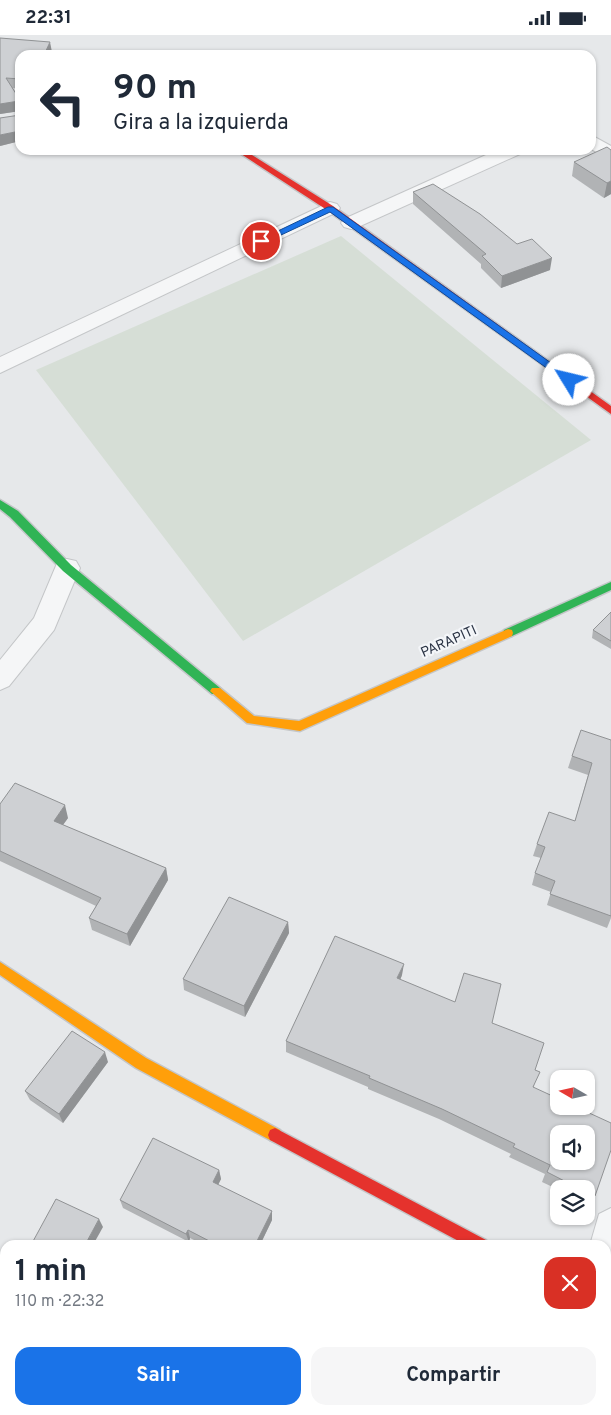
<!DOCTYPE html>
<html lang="es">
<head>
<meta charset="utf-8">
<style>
  body { margin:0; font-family:Overpass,sans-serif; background:#f6f6f7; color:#1f2937; height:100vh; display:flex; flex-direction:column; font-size:19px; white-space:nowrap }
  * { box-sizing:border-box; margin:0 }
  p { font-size:16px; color:#747a83 }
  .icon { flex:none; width:28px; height:28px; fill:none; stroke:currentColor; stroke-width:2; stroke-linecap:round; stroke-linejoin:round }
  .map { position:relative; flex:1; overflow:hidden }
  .details { position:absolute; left:0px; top:1205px; width:611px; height:175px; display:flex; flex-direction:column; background:#fff; border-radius:15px 15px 0 0; box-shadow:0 1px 4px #0004 }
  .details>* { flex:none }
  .hud { position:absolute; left:15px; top:15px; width:581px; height:105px; border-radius:15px; box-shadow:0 1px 4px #0004; background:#fff; color:#1f2937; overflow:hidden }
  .needle { width:32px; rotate:279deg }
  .tools { position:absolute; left:550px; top:1035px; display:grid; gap:10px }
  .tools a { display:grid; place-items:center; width:45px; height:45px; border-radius:10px; background:#fff; box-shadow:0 1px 4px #0004; font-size:25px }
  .pin { position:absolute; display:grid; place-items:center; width:42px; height:42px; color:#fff; margin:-21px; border:2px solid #fff; border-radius:50%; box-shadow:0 1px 5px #0007 }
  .me { position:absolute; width:55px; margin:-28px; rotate:306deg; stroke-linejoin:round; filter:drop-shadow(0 0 4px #0008) }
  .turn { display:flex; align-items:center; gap:18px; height:105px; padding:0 15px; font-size:22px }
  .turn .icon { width:65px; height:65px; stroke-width:2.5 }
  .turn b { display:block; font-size:35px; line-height:42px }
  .round { display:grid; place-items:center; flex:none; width:52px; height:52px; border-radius:15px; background:#f6f6f7 }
  .headline { display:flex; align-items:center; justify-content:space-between; height:85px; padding:0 15px }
  h1 { font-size:30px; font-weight:700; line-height:38px }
  .button { display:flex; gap:10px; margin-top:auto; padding:10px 15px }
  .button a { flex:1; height:58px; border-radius:15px; background:#1a73e8; color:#fff; font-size:20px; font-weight:700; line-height:58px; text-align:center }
  .button a+a { background:#f6f6f7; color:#1f2937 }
  .status { display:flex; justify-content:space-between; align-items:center; height:35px; padding:0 25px; background:#fff; direction:ltr }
  .status svg { height:14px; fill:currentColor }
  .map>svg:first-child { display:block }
  .green { fill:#d6ded6 }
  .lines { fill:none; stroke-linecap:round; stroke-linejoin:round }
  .street-casing { stroke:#c4c6c8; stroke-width:2 }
  .fast-casing { stroke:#c4c6c8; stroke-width:3 }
  .slow-casing { stroke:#c4c6c8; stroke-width:3 }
  .jam-casing { stroke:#c4c6c8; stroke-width:3 }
  .street { fill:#f5f6f7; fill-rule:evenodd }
  .fast { fill:#30b455; fill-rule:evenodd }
  .slow { fill:#ff9f0a; fill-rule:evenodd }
  .jam { fill:#e5322d; fill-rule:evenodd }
  .wall { fill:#b1b3b5 }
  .shaded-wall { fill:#909294 }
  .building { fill:#ced0d3; stroke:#909294; fill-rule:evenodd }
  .route { fill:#1a73e8; stroke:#114b97 }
  .labels { text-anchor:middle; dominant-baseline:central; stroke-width:4.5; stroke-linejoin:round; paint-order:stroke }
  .street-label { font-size:14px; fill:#2b3445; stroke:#f4f6f9 }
</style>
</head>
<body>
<div class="status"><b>22:31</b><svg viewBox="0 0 49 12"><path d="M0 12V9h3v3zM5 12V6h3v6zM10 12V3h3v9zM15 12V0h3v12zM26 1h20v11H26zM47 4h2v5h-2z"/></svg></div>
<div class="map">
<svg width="611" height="1380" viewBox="0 0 611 1380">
  <rect width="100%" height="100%" fill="#e6e8ea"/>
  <path class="green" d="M341 201 591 405 243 606 36 335Z"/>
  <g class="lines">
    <defs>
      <g id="street">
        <path d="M591 100 611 111V125L591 114Z"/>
        <path d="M497 115H522L520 119 358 192 351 194 344 192 341 188 344 184Z"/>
        <path d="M330 167 337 169 340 173 337 177 0 338V322Z"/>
        <path d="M67 524 76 526 80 533 54 595 9 651 0 655V625L34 583 58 526Z"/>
        <path d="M611 1173V1236L606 1238V1210H590L599 1179Z"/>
      </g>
      <g id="fast">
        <path d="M0 465 18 476 71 530 220 653 222 656 220 659H212L63 536 10 482 0 474Z"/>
        <path d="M611 547V555L512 601 508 602 503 598 504 595Z"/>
        <path d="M606 1270 611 1272V1287L606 1285Z"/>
      </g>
      <g id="slow">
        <path d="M508 594 512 595 513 598 512 601 300 696 247 688 210 656 212 653H220L254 681 299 686Z"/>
        <path d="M0 927 146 1023 280 1095 282 1100 280 1105 275 1107 270 1105 136 1033 0 940Z"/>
      </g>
      <g id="jam">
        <path d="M235 115H244L333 171 611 371V379L327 175Z"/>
        <path d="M275 1093 486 1205 488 1210H466L270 1105 268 1100 270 1095Z"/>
      </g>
    </defs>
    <use href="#street" class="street-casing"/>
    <use href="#fast" class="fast-casing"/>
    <use href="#slow" class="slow-casing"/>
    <use href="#jam" class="jam-casing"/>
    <use href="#street" class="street"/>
    <use href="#fast" class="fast"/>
    <use href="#slow" class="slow"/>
    <use href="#jam" class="jam"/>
  </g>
  <g class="wall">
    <path d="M0 3 52 17 50 20H20V54L13 53 20 65V106L0 111 20 80V76L0 79Z"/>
    <path d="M611 115V159L604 163 572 141 574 127Z"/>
    <path d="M413 157 550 235 501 253 481 233V229L413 169Z"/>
    <path d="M611 577V614L592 603 593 595Z"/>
    <path d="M611 705V883L607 893 547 870 551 857 532 850 535 838 541 823 533 821 537 809 575 786 588 740 568 733 572 721Z"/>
    <path d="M0 769 68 783 63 790 166 833 168 845 130 911 92 895 89 883 96 871 0 826Z"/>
    <path d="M288 887 289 898 245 982 184 955 183 944Z"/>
    <path d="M402 940 400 945 492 988 535 1035 534 1052 595 1161 589 1170 586 1168V1154H559V1155L542 1147 545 1139 509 1122 511 1119 439 1084 368 1054V1052L286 1017V1006Z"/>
    <path d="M108 1027 63 1088 30 1065 25 1056Z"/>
    <path d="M219 1135 221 1144 218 1150 272 1176V1185L260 1210H204L190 1203 189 1207 123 1173 120 1165Z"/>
    <path d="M49 1375H145L143 1380H57Z"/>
    <path d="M518 1375H585L583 1380H526Z"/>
  </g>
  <g class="shaded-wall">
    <path d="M50 7 52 17 50 20H44Z"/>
    <path d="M19 66 20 76 0 79V69Z"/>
    <path d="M20 96V106L0 111V100Z"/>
    <path d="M611 146V159L604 163 607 148Z"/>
    <path d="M552 223 550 235 501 253 502 241Z"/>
    <path d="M65 770 68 783 57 798 54 786Z"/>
    <path d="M166 833 168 845 130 911 127 899Z"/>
    <path d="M288 887 289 898 245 982 244 971Z"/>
    <path d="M404 929 402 940 396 955 397 943Z"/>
    <path d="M105 1017 108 1027 63 1088 59 1079Z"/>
    <path d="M219 1135 221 1144 215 1156 213 1147Z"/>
    <path d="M272 1176V1185L260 1210H255Z"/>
    <path d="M99 1184 103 1192 93 1210H85Z"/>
    <path d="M188 1195 190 1203 189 1207 186 1199Z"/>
    <path d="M140 1375H145L143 1380H137Z"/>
  </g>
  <g class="building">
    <path d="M0 3 50 7 44 20H20V44L6 43 20 65V96L0 100V83L20 80 19 66 0 69Z"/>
    <path d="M607 112 611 115V146L607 148 574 127Z"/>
    <path d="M433 149 480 179 517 209 532 204 552 223 502 241 482 221 486 219 413 157Z"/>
    <path d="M611 577V606L593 595Z"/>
    <path d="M581 695 611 705V881L550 859 555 846 535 838 545 812 537 809 549 777 575 786 592 728 572 721Z"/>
    <path d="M15 748 65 770 54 786 166 833 127 899 89 883 101 863 0 816V769Z"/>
    <path d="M229 862 288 887 244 971 183 944Z"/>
    <path d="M335 901 404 929 397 943 455 967 464 938 501 949 492 988 544 1008 535 1035 540 1037 533 1052 559 1064V1071H574L611 1088V1115L595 1161 586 1157V1154H580L547 1137 550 1130 513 1112 515 1109 442 1074 369 1043 370 1041 286 1006ZM559 1099H586V1126H559Z"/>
    <path d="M72 996 105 1017 59 1079 25 1056Z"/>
    <path d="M153 1103 219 1135 213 1147 272 1176 255 1210H217L188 1195 186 1199 120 1165Z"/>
    <path d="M56 1164 99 1184 85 1210H31Z"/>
    <path d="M606 1279 610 1281 611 1291V1315L606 1326Z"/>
    <path d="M53 1375H140L137 1380H61Z"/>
    <path d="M530 1375H585L583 1380H538Z"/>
  </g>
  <path class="route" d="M328 172H333L572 343V347H566L330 177 264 208 257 206Z"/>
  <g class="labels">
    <g class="street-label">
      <text transform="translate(449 607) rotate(-24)">PARAPITI</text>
    </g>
  </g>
</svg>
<div class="tools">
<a><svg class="needle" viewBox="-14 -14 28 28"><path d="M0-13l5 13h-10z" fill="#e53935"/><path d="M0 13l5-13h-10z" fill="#747a83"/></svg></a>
<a><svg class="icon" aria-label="sound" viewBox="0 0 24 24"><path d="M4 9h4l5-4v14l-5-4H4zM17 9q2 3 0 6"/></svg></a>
<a><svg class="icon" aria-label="layers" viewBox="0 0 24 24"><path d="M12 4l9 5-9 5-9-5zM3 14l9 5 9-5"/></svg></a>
</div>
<div class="pin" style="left:261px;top:206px;background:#d93025"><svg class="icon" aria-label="arrive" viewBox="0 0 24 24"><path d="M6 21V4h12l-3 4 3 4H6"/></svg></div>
<svg class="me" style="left:569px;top:345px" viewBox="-20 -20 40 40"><circle r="19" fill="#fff"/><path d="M0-13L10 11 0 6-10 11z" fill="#1a73e8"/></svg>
<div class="hud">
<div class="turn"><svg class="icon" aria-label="left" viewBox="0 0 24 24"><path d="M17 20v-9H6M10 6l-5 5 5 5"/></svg><div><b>90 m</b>Gira a la izquierda</div></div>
</div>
<section class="details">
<div class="headline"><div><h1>1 min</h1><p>110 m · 22:32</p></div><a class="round" style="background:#d93025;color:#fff"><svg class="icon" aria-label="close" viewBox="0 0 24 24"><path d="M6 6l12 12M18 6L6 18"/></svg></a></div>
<div class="button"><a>Salir</a><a>Compartir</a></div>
</section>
</div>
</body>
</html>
